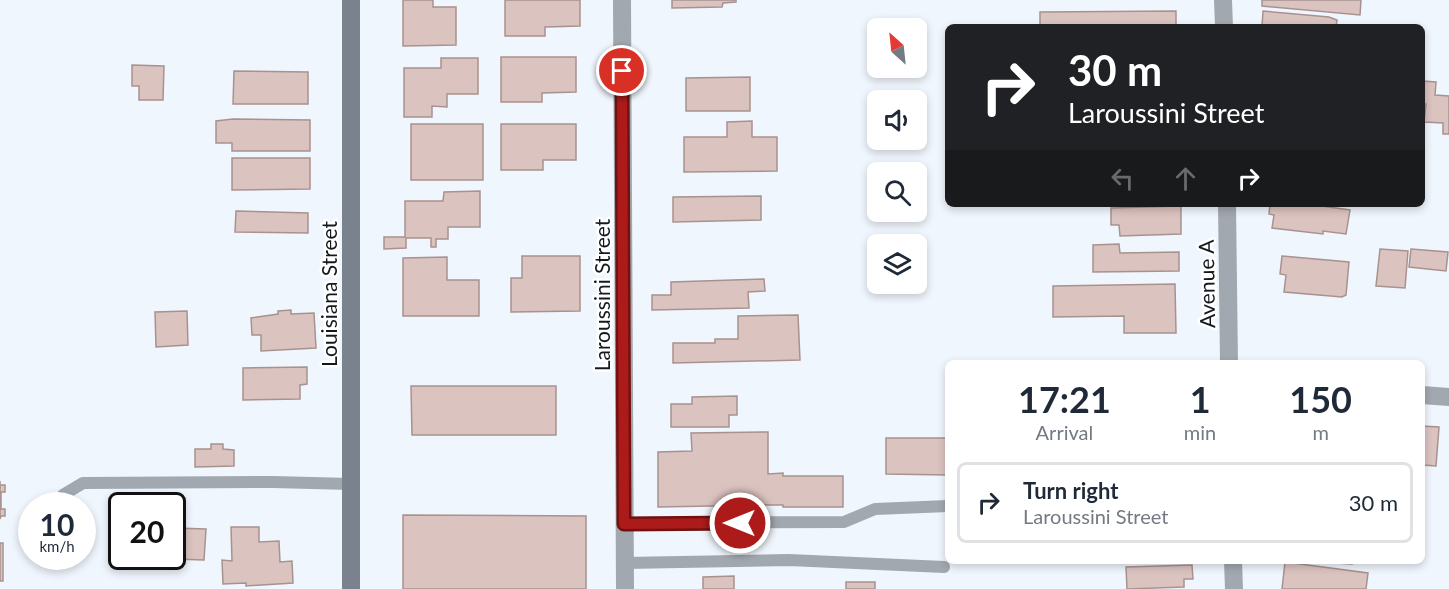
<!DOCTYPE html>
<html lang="en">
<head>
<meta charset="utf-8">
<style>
  body { margin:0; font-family:Lato,sans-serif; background:#f6f6f7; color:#1f2937; height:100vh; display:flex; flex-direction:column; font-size:22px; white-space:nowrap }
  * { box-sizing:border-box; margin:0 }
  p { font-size:20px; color:#747a83 }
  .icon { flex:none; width:33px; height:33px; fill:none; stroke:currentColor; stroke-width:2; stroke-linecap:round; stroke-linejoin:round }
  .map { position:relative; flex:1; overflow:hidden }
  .drawer { position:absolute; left:945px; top:360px; width:480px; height:204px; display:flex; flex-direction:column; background:#fff; border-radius:9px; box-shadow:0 3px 9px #0003 }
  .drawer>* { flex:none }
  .top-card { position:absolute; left:945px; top:24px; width:480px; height:183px; border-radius:9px; box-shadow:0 3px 9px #0003; background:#202124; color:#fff; overflow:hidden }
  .needle { width:39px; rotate:333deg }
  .controls { position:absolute; left:867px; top:18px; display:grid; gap:12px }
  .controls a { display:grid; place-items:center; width:60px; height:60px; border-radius:9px; background:#fff; box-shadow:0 3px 9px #0003; font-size:30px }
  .speed { position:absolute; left:18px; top:492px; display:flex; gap:12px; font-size:30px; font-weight:700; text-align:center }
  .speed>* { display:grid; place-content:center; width:78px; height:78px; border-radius:50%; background:#fff; box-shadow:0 3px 9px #0003; line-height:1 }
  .speed small { font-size:15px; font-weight:400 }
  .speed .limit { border:3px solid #111; border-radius:9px; background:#fff; color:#111 }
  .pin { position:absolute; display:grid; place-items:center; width:51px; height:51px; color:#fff; margin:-26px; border:3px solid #fff; border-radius:50%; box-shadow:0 2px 6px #0007 }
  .me { position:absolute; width:66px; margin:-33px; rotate:270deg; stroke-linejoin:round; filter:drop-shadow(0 0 4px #0008) }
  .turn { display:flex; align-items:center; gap:21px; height:126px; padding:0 24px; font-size:27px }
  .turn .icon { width:78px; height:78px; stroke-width:2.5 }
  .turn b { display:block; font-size:42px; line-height:51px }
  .lanes { display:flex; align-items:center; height:57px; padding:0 24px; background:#0003; justify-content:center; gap:30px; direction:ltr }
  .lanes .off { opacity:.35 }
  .eta { display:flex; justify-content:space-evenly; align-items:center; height:102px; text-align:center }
  .eta b { font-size:36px; font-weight:700; line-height:42px }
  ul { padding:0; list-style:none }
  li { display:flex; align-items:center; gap:18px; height:81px; margin:0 12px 9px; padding:0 12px; border:3px solid #e0e1e3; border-radius:9px }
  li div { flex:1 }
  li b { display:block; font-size:22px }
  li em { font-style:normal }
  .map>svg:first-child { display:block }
  .building { fill:#dbc3c0; stroke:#a8928f; stroke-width:1.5 }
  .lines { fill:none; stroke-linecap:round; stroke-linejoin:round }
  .service { stroke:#a2a8af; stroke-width:12 }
  .minor { stroke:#a2a8af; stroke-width:18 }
  .secondary { stroke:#7a838d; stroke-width:18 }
  .route-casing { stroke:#701210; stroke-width:15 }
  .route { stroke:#ac1b19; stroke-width:10 }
  .labels { text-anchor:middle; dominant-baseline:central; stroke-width:5; stroke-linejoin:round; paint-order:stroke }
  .street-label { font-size:21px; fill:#13181d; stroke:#fff }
</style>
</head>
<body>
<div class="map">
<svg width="1449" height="589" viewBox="0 0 1449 589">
  <rect width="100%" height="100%" fill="#f0f6fd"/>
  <g class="building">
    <path d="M403 0H433V7H456V45L403 46Z"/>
    <path d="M505 0H580V26L545 27V36H505Z"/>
    <path d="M672 0H736V2L723 3 722 7 672 8Z"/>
    <path d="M1262 0H1361L1360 15 1262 6Z"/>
    <path d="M1176 11V27H1040V12Z"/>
    <path d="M1263 11 1329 17 1337 20 1336 27H1262Z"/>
    <path d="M501 57H576V92L542 93V102H501Z"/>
    <path d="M441 58H478V94H447V107L432 106V117H404V68H441Z"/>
    <path d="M132 65 164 66 163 100H139V86H132Z"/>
    <path d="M234 71 308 72V104H233Z"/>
    <path d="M750 77V111H686V78Z"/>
    <path d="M1422 81 1436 82 1435 95 1449 96V134H1443V123L1424 122 1426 104 1422 103Z"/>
    <path d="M233 119 310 120V151H232V143H216V121Z"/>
    <path d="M752 121V137H777V171L684 172V137H727V122Z"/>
    <rect x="411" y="124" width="72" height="56"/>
    <path d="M501 124H576V160H543V170H501Z"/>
    <path d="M232 158H310V189L232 190Z"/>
    <path d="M480 191V227H448V239H436V247H431V238H406V248L384 249V237H405V201H443L444 192Z"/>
    <path d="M761 196V220L673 222V197Z"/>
    <path d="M1270 204H1307L1350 210 1346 234 1323 231V234L1272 228 1274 215 1269 214Z"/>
    <path d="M1181 206V234L1120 236 1119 225H1111V208Z"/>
    <path d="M236 211 308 213V233L235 232Z"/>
    <path d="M1119 244 1120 253 1179 252V271L1093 272V245Z"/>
    <path d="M1380 249 1408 251 1405 288 1376 286Z"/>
    <path d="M1411 249 1448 252 1446 271 1409 267Z"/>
    <path d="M522 256H580V311L511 312V278H522Z"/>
    <path d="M1282 256 1349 262 1346 295 1342 297 1284 292 1286 275 1280 274Z"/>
    <path d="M447 257V280H479V316H403V258Z"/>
    <path d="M764 279 765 291 748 292 749 308 652 310V295H671V282Z"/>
    <path d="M1175 284 1176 333H1124V316L1053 317V286Z"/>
    <path d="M291 310V314L314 313 316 348 261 351V335H252L251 318 278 314V311Z"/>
    <path d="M187 311 188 345 156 347 155 312Z"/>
    <path d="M798 315 800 360 673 363V343H715V339H738V316Z"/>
    <path d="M307 367V384L300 385V399L243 400V368Z"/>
    <path d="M411 386H556V435H412Z"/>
    <path d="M737 396V415H729V427H671V404H692V397Z"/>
    <path d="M1422 426 1439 427 1436 466 1422 465Z"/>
    <path d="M768 432V474L783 473V476H843V507H783V505H767L658 507V452L692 451 691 433Z"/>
    <path d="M886 438H948V475L886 474Z"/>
    <path d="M211 444H223V449L234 450V466L195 467V449H211Z"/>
    <path d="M0 481V485H5V492H1V509H5V516H1L0 519Z"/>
    <path d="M403 515 586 516V589H403Z"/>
    <path d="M231 527H259V542L279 541 280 562 292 561 293 583 246 586V583L223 584 222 560 232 561Z"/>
    <path d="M175 528 206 529 204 560 173 559Z"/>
    <rect x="0" y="543" width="3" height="38"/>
    <path d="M1299 561H1352V564Z"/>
    <path d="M1285 562 1368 573 1366 589H1282Z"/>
    <path d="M1192 565 1193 579H1184V587L1127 589 1126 567Z"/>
    <path d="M734 576V589H703V577Z"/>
    <rect x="846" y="582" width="29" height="7"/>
  </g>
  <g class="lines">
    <g class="service">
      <path d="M59 506 63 495 83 483 273 482 351 484"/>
      <path d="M624 523 844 522 875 509 948 506"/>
      <path d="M625 563 789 560 944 567"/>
    </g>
    <g class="minor">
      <path d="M622 0 625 589"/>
      <path d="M1223 0 1224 27"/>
      <path d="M1227 204 1229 363"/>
      <path d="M1422 395 1449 397"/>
      <path d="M1233 561 1234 589"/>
    </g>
    <path class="secondary" d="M351 589V0"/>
  </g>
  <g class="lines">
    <defs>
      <path id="route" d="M622 71 624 524 740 523"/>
    </defs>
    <use href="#route" class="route-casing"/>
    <use href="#route" class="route"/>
  </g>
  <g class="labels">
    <g class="street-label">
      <text transform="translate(1206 284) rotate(-91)">Avenue A</text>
      <text transform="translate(328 294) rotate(-90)">Louisiana Street</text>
      <text transform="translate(601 295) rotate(-90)">Laroussini Street</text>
    </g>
  </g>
</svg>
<div class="controls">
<a><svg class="needle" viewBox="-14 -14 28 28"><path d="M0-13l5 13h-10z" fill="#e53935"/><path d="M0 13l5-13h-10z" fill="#747a83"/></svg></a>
<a><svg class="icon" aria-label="sound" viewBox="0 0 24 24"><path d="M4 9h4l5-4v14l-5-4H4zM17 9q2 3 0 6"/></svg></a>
<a><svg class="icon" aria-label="search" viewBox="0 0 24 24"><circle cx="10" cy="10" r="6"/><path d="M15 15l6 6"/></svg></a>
<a><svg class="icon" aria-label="layers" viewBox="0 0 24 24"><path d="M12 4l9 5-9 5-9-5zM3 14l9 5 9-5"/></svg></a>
</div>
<div class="speed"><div>10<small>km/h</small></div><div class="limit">20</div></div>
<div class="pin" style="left:622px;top:71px;background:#d93025"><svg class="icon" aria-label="arrive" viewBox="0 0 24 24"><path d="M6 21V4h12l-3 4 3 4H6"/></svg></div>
<svg class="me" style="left:740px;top:523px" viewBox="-20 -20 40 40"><circle r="17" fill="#ac1b19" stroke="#fff" stroke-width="3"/><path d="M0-11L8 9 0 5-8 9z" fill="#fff"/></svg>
<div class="top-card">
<div class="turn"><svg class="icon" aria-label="right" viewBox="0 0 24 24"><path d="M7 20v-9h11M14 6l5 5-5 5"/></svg><div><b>30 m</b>Laroussini Street</div></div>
<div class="lanes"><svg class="icon off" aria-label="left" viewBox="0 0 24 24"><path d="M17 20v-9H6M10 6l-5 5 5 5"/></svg><svg class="icon off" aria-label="ahead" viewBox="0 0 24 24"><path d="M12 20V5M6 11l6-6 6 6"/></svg><svg class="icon" aria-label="right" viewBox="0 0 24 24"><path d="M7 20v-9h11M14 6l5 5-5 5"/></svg></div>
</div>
<section class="drawer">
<div class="eta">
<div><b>17:21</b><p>Arrival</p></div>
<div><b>1</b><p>min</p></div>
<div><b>150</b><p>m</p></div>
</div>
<ul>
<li><svg class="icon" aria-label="right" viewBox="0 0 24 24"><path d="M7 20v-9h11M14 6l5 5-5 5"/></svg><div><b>Turn right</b><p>Laroussini Street</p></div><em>30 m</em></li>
</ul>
</section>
</div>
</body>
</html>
